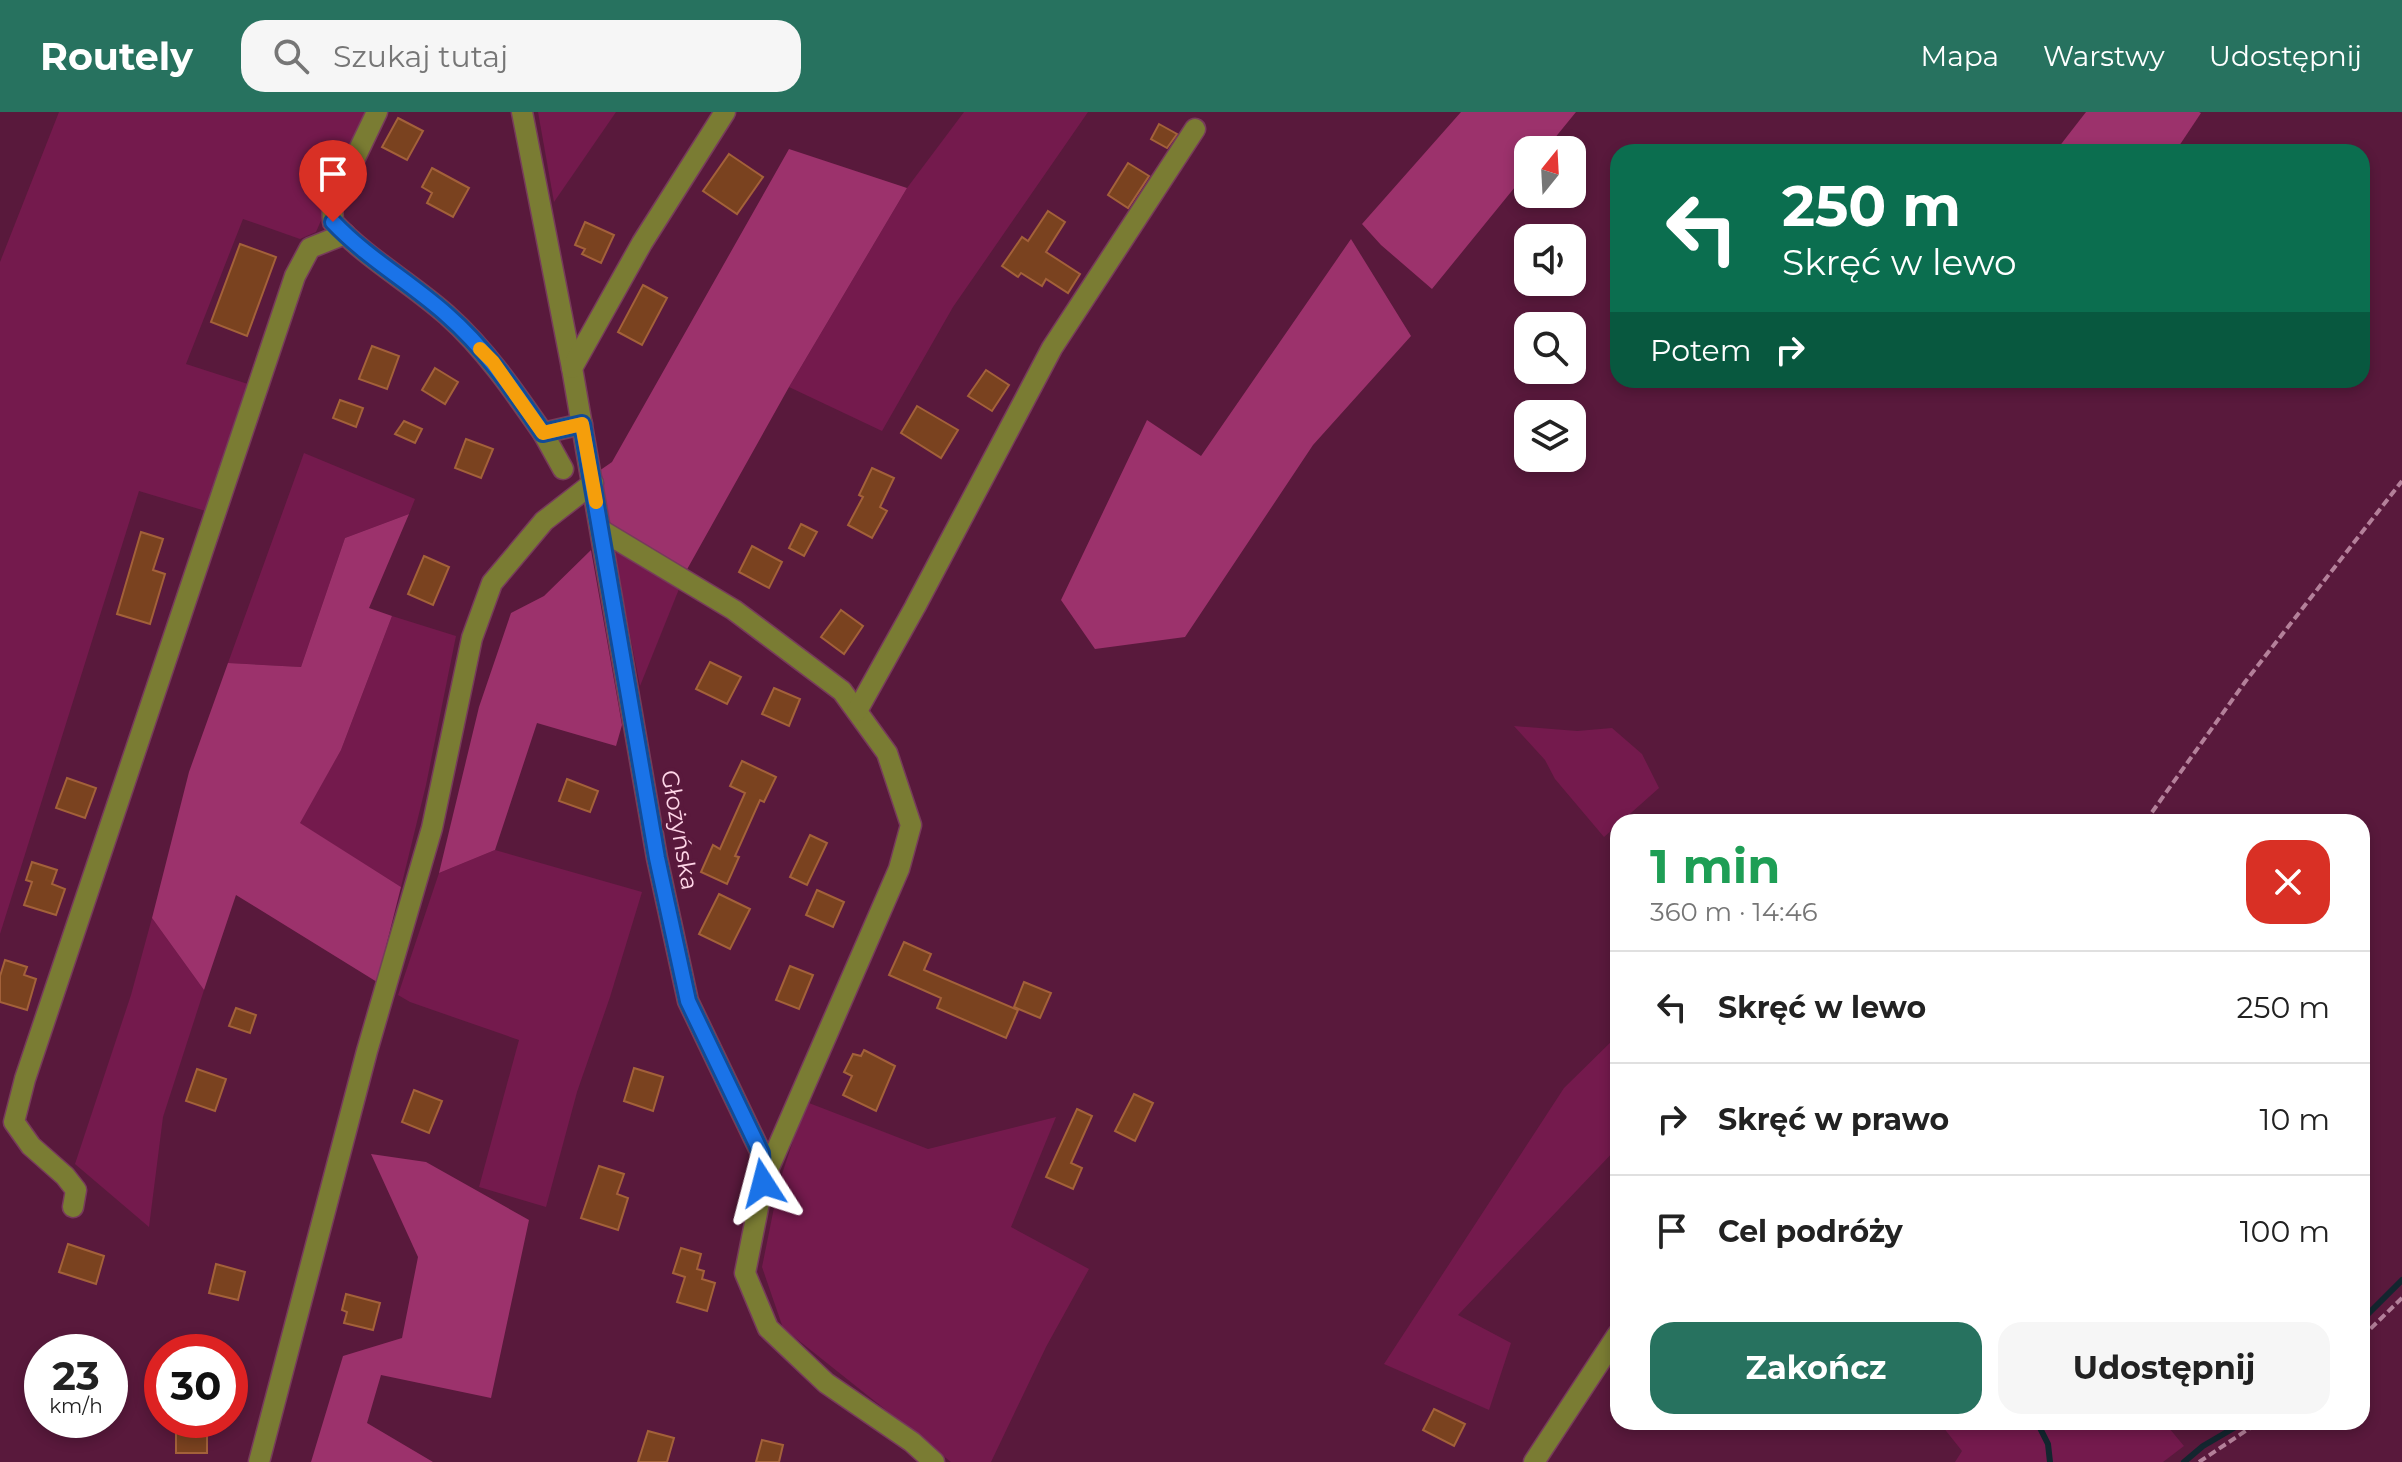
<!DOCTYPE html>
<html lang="pl">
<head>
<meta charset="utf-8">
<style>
  body { margin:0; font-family:Montserrat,sans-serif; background:#f6f6f6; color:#222; height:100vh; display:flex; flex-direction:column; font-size:30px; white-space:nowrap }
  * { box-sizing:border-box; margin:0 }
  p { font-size:26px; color:#767676 }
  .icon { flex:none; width:44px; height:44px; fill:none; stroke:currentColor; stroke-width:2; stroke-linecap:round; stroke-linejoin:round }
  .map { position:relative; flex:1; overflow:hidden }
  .sheet { position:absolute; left:1610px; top:702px; width:760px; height:616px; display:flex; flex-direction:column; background:#fff; border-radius:24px; box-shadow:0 4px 12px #0003 }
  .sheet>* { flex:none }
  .guide { position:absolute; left:1610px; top:32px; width:760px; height:244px; border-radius:24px; box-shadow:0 4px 12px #0003; background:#0b6e4f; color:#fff; overflow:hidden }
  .needle { width:52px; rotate:18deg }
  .tools { position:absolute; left:1514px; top:24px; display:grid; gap:16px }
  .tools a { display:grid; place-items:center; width:72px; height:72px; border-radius:16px; background:#fff; box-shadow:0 4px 12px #0003; font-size:40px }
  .speed { position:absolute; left:24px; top:1222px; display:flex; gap:16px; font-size:40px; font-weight:700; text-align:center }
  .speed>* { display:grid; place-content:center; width:104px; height:104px; border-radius:50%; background:#fff; box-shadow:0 4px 12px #0003; line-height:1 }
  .speed small { font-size:20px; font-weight:400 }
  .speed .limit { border:12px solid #d22; background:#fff; color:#111 }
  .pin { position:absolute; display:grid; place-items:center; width:68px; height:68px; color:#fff; margin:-82px -34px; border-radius:50% 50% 50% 0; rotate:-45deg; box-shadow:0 0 8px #0007 }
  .pin .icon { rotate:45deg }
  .me { position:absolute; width:88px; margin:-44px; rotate:351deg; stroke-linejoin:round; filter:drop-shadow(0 0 6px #0008) }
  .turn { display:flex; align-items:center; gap:28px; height:168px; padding:0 40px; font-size:36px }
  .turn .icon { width:104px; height:104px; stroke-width:2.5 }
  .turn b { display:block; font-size:56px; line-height:68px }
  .then { display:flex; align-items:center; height:76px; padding:0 40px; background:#0003; gap:16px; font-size:30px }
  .round { display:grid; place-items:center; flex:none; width:84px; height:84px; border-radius:24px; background:#f6f6f6 }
  .overview { display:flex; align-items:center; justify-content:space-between; height:136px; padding:0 40px }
  h1 { font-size:48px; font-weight:700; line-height:60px; color:#1e9e55 }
  .action { display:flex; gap:16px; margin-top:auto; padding:16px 40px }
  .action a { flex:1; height:92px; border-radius:24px; background:#27725f; color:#fff; font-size:32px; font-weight:700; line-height:92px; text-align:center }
  .action a+a { background:#f6f6f6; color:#222 }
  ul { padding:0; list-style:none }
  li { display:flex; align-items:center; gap:24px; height:112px; padding:0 40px; border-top:2px solid #e0e0e0 }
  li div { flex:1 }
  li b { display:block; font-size:30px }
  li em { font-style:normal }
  header { display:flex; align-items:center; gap:48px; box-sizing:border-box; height:112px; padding:0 40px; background:#27725f; color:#fff }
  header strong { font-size:38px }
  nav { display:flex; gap:44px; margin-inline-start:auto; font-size:28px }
  .search { width:560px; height:72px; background:#f6f6f6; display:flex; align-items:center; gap:20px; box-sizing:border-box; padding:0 28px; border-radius:24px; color:#767676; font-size:30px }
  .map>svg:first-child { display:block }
  .green { fill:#741a4d }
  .forest { fill:#9c326c }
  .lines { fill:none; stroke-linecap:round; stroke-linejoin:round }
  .stream { stroke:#13262f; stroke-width:6 }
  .building { fill:#7a421f; stroke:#a3613a; stroke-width:2 }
  .minor-casing { stroke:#773b5b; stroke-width:23 }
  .path { stroke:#b4809a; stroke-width:4; stroke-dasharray:8 4; stroke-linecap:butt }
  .minor { stroke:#7a7c33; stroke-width:20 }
  .route-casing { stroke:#114b97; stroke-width:20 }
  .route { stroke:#1a73e8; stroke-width:14 }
  .slow { stroke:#f59e0b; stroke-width:14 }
  .labels { text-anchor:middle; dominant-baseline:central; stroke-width:8; stroke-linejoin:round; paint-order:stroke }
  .street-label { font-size:24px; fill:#ffd6e8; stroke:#59193c }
</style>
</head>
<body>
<header>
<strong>Routely</strong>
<div class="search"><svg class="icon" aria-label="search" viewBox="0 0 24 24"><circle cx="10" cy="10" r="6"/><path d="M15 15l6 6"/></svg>Szukaj tutaj</div>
<nav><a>Mapa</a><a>Warstwy</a><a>Udostępnij</a></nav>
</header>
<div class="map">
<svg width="2402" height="1350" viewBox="0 0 2402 1350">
  <rect width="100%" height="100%" fill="#59193c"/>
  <g class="green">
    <path d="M59 0H368L316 120 300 127 243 107 186 252 251 273 209 400 139 379 0 822V150Z"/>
    <path d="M538 0H616L554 90Z"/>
    <path d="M964 0H1088L953 195 882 319 789 275 907 76Z"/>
    <path d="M304 341 415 387 409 402 345 426 301 555 228 551Z"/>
    <path d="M614 441H628L681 472 640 574Z"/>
    <path d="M392 504 456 524 426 673 401 775 299 711 341 638Z"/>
    <path d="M1514 614 1577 619 1612 616 1642 642 1659 676 1604 725 1555 667 1545 648Z"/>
    <path d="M495 738 642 780 610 885 577 980 546 1095 479 1075 519 928 410 890 398 883 439 761Z"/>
    <path d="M152 806 204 878 163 1005 149 1115 75 1052 131 883Z"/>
    <path d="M1618 923V1035L1458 1203 1511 1231 1489 1298 1384 1252 1564 976Z"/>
    <path d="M809 991 928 1037 1056 1005 1011 1115 1089 1157 1046 1235 991 1350H951L783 1216 762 1155 779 1071 797 1017Z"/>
    <path d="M1939 1310H2164L2184 1334 2163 1350H1955L1962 1339Z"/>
  </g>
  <g class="forest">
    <path d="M1461 0H1576L1545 38H1528V59L1432 177 1381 133 1362 112Z"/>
    <path d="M2086 0H2199L2201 1 2175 40H2055Z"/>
    <path d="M789 37 907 76 789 275 685 461 610 412 599 359 612 350Z"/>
    <path d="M1351 127 1411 224 1313 333 1185 525 1095 537 1061 488 1147 308 1201 344Z"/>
    <path d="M409 402 369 496 392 504 341 638 300 711 401 775 377 870 236 783 204 878 152 806 189 660 228 551 301 555 345 426Z"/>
    <path d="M591 438 622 613 616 634 537 611 495 738 439 761 479 595 511 501 544 484Z"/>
    <path d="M371 1042 426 1050 529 1108 491 1286 381 1263 367 1311 433 1350H311L343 1244 402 1226 418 1145Z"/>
  </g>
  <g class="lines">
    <g class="stream">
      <path d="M2362 1208 2402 1168"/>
      <path d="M2037 1310 2048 1332 2050 1350"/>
      <path d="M2184 1350 2203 1334 2244 1310"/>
    </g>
  </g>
  <g class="building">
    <path d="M398 6 423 19 407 48 382 35Z"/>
    <path d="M1159 12 1177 22 1167 36 1151 27Z"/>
    <path d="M729 42 763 65 737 102 703 79Z"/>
    <path d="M1128 51 1149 64 1128 96 1108 83Z"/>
    <path d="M432 56 469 76 453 105 427 91 432 81 422 75Z"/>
    <path d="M1048 99 1065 110 1046 140 1080 162 1068 181 1046 167 1042 174 1021 161 1018 165 1002 154 1022 125 1028 129Z"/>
    <path d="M585 110 614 123 601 151 582 142 585 137 575 133Z"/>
    <path d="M240 132 276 145 247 224 211 210Z"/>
    <path d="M643 173 667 186 642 233 618 220Z"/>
    <path d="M372 234 399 244 387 277 359 267Z"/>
    <path d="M435 256 458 270 445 292 422 278Z"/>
    <path d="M986 258 1009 273 992 299 968 284Z"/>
    <path d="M340 288 363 296 356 315 333 306Z"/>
    <path d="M917 294 958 318 941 346 901 321Z"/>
    <path d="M404 309 422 317 415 331 395 322Z"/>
    <path d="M466 327 493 337 481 366 455 356Z"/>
    <path d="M872 356 894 366 880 395 887 399 872 426 848 413 863 385 859 383Z"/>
    <path d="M801 412 817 420 804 444 789 436Z"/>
    <path d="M141 420 163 427 153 458 165 462 150 512 117 502Z"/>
    <path d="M752 434 782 450 769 476 739 460Z"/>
    <path d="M424 444 449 455 433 493 408 482Z"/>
    <path d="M841 498 863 514 844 542 821 525Z"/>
    <path d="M710 550 741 565 727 592 696 577Z"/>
    <path d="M774 576 800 587 789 614 762 602Z"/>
    <path d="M742 649 776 665 764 690 760 688 735 744 739 745 727 772 701 760 713 733 720 737 745 681 730 674Z"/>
    <path d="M67 666 96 676 85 706 56 696Z"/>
    <path d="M567 667 598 679 590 700 559 689Z"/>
    <path d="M810 723 827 731 807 773 790 765Z"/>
    <path d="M32 750 57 758 52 772 65 777 56 803 24 793 32 770 26 768Z"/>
    <path d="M817 778 844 790 833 815 806 803Z"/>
    <path d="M719 782 750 797 730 837 699 822Z"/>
    <path d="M904 830 931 842 924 858 1018 898 1006 926 937 896 941 886 889 863Z"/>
    <path d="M5 848 27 855 24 863 36 867 27 898 0 890V864Z"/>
    <path d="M790 854 813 863 799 897 776 888Z"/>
    <path d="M1024 870 1051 881 1040 906 1014 895Z"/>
    <path d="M236 896 256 903 250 921 229 914Z"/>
    <path d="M864 938 895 954 876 999 843 983 852 964 844 960 853 942 861 944Z"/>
    <path d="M634 956 663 965 653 999 624 989Z"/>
    <path d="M197 957 226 967 215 999 186 989Z"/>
    <path d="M414 978 442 989 429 1021 402 1010Z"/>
    <path d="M1134 982 1153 991 1135 1029 1115 1019Z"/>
    <path d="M1077 997 1092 1004 1071 1051 1082 1056 1073 1077 1046 1065Z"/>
    <path d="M599 1054 624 1062 617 1082 628 1086 618 1118 581 1106Z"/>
    <path d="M68 1132 104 1144 96 1172 59 1160Z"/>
    <path d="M681 1136 701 1142 697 1157 704 1159 702 1167 715 1171 707 1199 677 1190 685 1165 673 1161Z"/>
    <path d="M216 1152 245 1160 238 1188 209 1181Z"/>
    <path d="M346 1182 380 1191 373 1218 344 1211 347 1200 342 1198Z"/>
    <path d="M1434 1297 1465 1312 1454 1334 1423 1318Z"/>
    <rect x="176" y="1313" width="31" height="28"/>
    <path d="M648 1319 674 1326 667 1350H638Z"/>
    <path d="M762 1328 783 1333 779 1350H756Z"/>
  </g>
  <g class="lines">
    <defs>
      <g id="minor">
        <path d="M377 0 332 94 333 110C367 147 410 170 447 203 485 237 514 279 543 321L582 312"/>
        <path d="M522 0 572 256 657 746 688 889 761 1041 763 1071 745 1161 768 1216 826 1271 912 1330 934 1350"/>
        <path d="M572 256 642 131 725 0"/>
        <path d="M543 321 563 357"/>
        <path d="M601 418 734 498 842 579 887 641 911 713 899 757 764 1067"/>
        <path d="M857 599 915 495 1052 236 1195 17"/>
        <path d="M73 1095 76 1078 65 1064 31 1034 14 1010 25 967 295 164 310 136 345 122"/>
        <path d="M259 1350 367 939 432 716 472 526 492 471 544 409 593 371"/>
        <path d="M1534 1350 1618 1222"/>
      </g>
    </defs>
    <use href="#minor" class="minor-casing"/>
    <g class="path">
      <path d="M2145 710 2245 570 2402 369"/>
      <path d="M2362 1225 2402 1186"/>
      <path d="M2199 1350 2259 1310"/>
    </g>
    <use href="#minor" class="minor"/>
  </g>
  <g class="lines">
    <defs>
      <path id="route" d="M333 110C367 146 410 170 447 203 486 237 514 279 543 321L582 312 657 746 688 889 761 1041 763 1071"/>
    </defs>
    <use href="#route" class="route-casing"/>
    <use href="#route" class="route"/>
    <path class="slow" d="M480 237 493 250 543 321 582 312 596 390"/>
  </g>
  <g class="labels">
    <g class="street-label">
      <text transform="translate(680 718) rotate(80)">Głożyńska</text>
    </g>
  </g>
</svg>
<div class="tools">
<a><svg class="needle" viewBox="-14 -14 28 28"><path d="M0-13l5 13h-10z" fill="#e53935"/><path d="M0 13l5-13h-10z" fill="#767676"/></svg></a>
<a><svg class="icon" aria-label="sound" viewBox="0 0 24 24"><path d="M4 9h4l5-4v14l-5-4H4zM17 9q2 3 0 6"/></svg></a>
<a><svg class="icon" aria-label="search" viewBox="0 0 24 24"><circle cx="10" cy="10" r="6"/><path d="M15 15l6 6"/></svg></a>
<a><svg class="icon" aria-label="layers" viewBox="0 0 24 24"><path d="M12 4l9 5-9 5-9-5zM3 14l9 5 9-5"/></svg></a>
</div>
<div class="speed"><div>23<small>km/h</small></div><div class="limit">30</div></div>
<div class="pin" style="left:333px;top:110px;background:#d93025"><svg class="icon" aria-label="arrive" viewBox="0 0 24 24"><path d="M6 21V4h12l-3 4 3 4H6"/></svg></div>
<svg class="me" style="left:763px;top:1071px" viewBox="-20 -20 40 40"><path d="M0-17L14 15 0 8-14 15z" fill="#1a73e8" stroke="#fff" stroke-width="4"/></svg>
<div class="guide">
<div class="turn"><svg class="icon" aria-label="left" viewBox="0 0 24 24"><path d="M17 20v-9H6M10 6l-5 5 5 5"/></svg><div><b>250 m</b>Skręć w lewo</div></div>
<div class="then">Potem<svg class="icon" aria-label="right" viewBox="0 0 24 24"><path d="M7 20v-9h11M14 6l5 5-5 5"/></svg></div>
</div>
<section class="sheet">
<div class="overview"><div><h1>1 min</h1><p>360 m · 14:46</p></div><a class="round" style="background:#d93025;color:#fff"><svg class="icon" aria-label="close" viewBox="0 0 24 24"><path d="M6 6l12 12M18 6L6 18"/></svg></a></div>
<ul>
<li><svg class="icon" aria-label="left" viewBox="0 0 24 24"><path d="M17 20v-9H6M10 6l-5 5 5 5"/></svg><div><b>Skręć w lewo</b></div><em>250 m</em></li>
<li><svg class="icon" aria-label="right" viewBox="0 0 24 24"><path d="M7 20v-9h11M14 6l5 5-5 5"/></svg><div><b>Skręć w prawo</b></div><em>10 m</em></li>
<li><svg class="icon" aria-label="arrive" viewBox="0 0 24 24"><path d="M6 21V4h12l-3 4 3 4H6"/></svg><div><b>Cel podróży</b></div><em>100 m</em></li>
</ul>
<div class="action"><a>Zakończ</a><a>Udostępnij</a></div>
</section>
</div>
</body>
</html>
